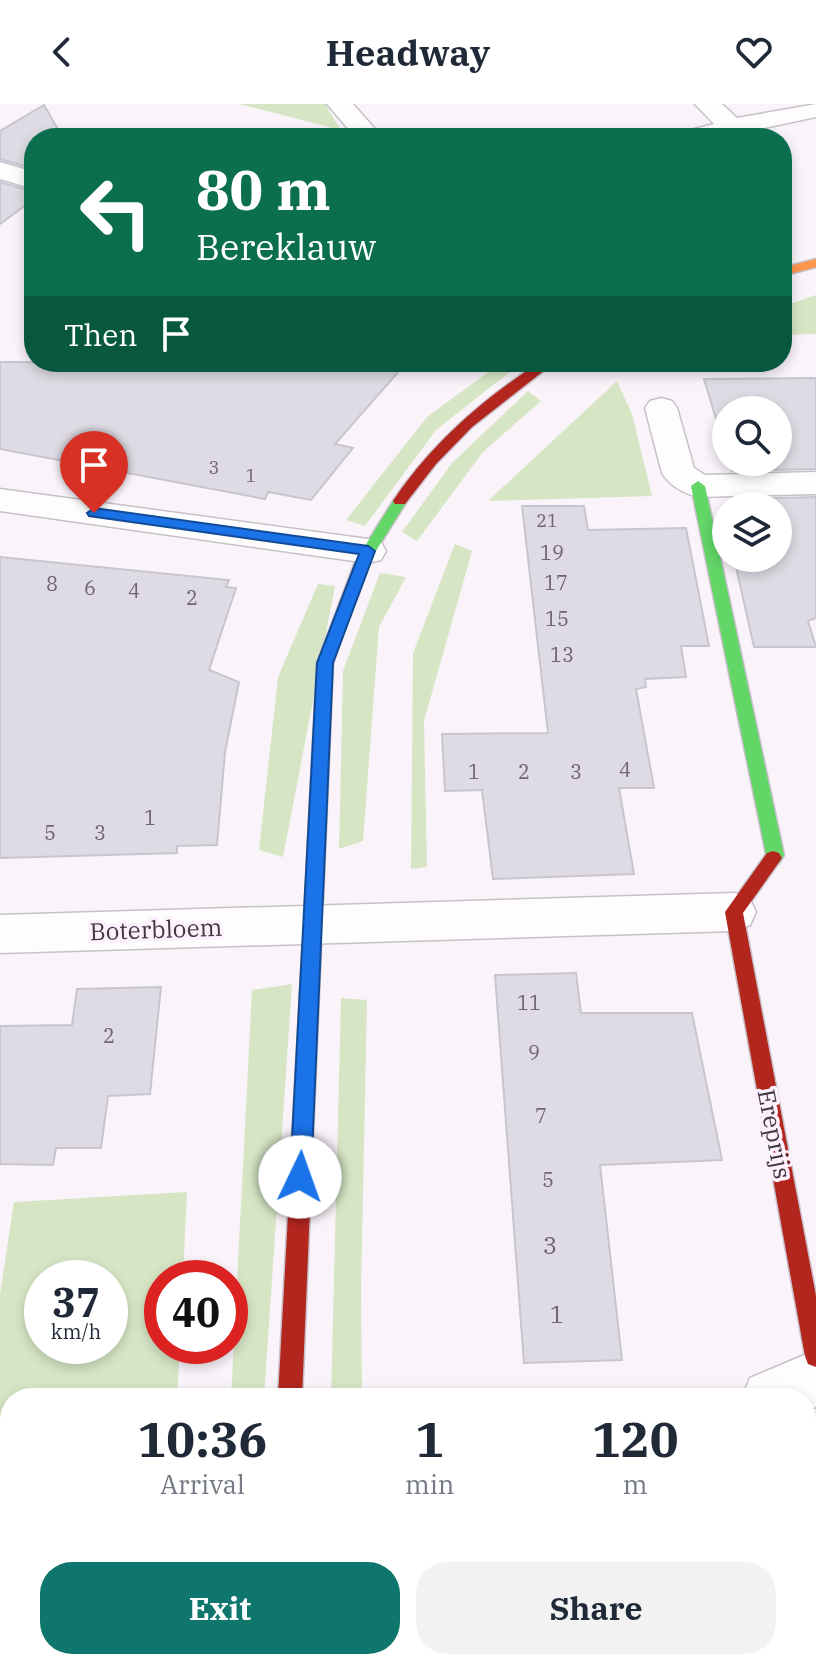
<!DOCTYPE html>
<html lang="en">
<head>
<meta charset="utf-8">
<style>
  body { margin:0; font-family:"IBM Plex Serif",serif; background:#f2f2f3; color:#1f2937; height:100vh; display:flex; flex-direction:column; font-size:30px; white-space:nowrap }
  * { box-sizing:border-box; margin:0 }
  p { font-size:26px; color:#747a83 }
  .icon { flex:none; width:44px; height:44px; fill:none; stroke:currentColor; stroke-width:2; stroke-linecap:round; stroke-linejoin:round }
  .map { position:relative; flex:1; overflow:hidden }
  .sheet { position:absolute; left:0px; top:1284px; width:816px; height:282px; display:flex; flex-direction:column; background:#fff; border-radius:32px 32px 0 0; box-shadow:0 4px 12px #0003 }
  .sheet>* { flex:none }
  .banner { position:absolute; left:24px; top:24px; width:768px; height:244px; border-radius:32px; box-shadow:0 4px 12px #0003; background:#0b6e4f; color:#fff; overflow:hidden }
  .tools { position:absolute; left:712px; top:292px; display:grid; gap:16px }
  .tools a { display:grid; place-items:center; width:80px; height:80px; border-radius:50%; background:#fff; box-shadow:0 4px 12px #0003; font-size:40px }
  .speed { position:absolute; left:24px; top:1156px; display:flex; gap:16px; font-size:40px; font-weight:700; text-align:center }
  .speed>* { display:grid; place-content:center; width:104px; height:104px; border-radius:50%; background:#fff; box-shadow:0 4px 12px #0003; line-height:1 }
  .speed small { font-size:20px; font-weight:400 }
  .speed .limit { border:12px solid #d22; background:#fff; color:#111 }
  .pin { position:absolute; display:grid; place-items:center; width:68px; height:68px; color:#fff; margin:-82px -34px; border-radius:50% 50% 50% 0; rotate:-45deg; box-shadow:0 0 8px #0007 }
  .pin .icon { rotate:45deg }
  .me { position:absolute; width:88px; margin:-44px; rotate:3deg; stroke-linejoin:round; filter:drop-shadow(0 0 6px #0008) }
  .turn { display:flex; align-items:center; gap:28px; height:168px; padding:0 40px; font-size:36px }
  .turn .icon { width:104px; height:104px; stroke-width:2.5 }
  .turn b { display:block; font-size:56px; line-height:68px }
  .then { display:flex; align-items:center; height:76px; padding:0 40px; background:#0003; gap:16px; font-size:30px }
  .eta { display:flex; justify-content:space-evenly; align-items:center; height:136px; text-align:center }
  .eta b { font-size:48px; font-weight:700; line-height:56px }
  .button { display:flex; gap:16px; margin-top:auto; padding:16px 40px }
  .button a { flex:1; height:92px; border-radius:32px; background:#0f766e; color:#fff; font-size:32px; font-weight:700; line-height:92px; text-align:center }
  .button a+a { background:#f2f2f3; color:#1f2937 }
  header { display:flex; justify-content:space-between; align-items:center; height:104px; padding:0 40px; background:#fff; font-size:36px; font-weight:700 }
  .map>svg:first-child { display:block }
  .green { fill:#d6e6c5; fill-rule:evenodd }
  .building { fill:#dedbe4; stroke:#c7c5cf; stroke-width:2 }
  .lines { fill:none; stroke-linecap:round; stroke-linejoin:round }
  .street-casing { stroke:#c8c0c8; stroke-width:3 }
  .fast-casing { stroke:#c8c0c8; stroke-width:3 }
  .slow-casing { stroke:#c8c0c8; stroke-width:3 }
  .jam-casing { stroke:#c8c0c8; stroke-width:3 }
  .street { fill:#fefdfe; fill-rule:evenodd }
  .fast { fill:#63d668; fill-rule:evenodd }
  .slow { fill:#ff974d; fill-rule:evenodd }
  .jam { fill:#b3261e; fill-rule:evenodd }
  .route { fill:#1a73e8; stroke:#114b97; stroke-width:2 }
  .labels { text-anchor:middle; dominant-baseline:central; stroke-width:7; stroke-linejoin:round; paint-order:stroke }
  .far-number-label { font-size:18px; fill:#6f6570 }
  .number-label { font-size:20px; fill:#6f6570 }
  .street-label { font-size:24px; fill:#443843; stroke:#fdf1fd }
  .near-number-label { font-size:24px; fill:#6f6570 }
</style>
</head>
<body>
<header><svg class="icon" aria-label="back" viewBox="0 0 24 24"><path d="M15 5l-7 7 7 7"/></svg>Headway<svg class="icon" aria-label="heart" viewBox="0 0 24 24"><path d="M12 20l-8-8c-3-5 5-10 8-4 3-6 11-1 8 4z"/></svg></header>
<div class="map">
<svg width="816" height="1565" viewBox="0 0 816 1565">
  <rect width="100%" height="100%" fill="#faf4fa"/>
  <g class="green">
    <path d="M239 0H325L341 26Z"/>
    <path d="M816 191V230L782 231V203Z"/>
    <path d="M495 263 511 267 436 326 365 422 346 416 427 313Z"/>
    <path d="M617 277 632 310 652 392 488 397Z"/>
    <path d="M528 287 541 297 483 348 417 437 402 428 452 359Z"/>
    <path d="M455 440 472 447 424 617 427 763 411 765 413 549Z"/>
    <path d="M380 469 406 473 379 523 363 737 339 745 343 567Z"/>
    <path d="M318 480 335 482 283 753 259 746 278 573Z"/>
    <path d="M292 880 264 1294H231L252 886Z"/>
    <path d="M341 894 367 896 361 1186 362 1294H331Z"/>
    <path d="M187 1088 183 1174H162V1242H180L177 1294H10V1556H164V1565H0V1190L14 1098ZM110 1174V1242H42V1174Z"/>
  </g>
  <g class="building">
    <path d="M44 1 63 34H34V65L0 55V27Z"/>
    <path d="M0 78 34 88V95L0 120Z"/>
    <path d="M0 258H407L335 340 353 344 311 396 268 388 265 395 0 345Z"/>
    <path d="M816 274V365L732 367 729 358H778V306H726V348L704 275Z"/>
    <path d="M816 393V514L808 517 816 543H754L734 454H778V402H742L740 395Z"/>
    <path d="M522 402H584L588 426 686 424 709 542H681L686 573 645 575 646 583 636 585 654 684H619L634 770 493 775 482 686 445 687 442 630 548 629Z"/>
    <path d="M0 453 229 476 226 483 236 484 209 566 239 578 225 648 217 741 177 742V749L0 754Z"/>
    <path d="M576 869 581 909H692L722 1056 600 1061 622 1256 524 1259 495 871Z"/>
    <path d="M161 883 150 990 108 992 101 1044H56L53 1061 0 1060V922L72 921 77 885Z"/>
  </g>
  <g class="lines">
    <defs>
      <g id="street">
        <path d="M327 0H353L383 34H356Z"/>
        <path d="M695 0H722L737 14 816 0V13L718 34H674L678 29 714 20Z"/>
        <path d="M0 58 34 68V85L0 75Z"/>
        <path d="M661 294 672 297 677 304 694 364 705 371 816 368V390L698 393C683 389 670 382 662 369L645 304 650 297Z"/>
        <path d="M0 385 368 435 381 438 386 447 381 456 368 459 0 407Z"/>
        <path d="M734 789 750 795 756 808 750 821 734 827 0 849V811Z"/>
        <path d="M816 1246V1303L806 1307V1294H742L750 1274Z"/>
      </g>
      <g id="fast">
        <path d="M698 377 705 382 784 751 779 759H767L764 754 766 750 691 382Z"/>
        <path d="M400 392 407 397 369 458 333 559 322 817 319 823 313 825 307 823 304 817 317 559 355 458 395 394Z"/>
      </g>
      <path id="slow" d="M816 155V163L782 172V164Z"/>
      <g id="jam">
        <path d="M540 258H555L472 323 436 360 405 400H395L393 397C431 340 483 295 540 258Z"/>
        <path d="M773 747 779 749 782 754 743 809 816 1192V1263L808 1260 805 1252 725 808 767 749Z"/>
        <path d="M313 809 319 811 322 817 302 1294H278L304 817 307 811Z"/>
        <path d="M264 1556H290L289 1565H263Z"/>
      </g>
    </defs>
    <use href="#street" class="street-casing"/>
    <use href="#fast" class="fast-casing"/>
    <use href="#slow" class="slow-casing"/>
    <use href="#jam" class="jam-casing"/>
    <use href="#street" class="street"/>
    <use href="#fast" class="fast"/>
    <use href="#slow" class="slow"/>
    <use href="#jam" class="jam"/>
  </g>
  <path class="route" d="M94 404 368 442 375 447 333 559 311 1073 308 1080 300 1083 293 1080 290 1073 317 559 359 450 89 412 87 409Z"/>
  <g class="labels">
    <g class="far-number-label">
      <text x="214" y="363">3</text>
      <text x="251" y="371">1</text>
      <text x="547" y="416">21</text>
    </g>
    <g class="number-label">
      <text x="552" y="448">19</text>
      <text x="556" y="478">17</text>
      <text x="52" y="479">8</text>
      <text x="90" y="483">6</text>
      <text x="134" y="486">4</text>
      <text x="192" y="493">2</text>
      <text x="557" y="514">15</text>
      <text x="562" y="550">13</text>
      <text x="625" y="665">4</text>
      <text x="474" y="667">1</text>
      <text x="524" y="667">2</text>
      <text x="576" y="667">3</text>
      <text x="150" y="713">1</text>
      <text x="50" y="728">5</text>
      <text x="100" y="728">3</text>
      <text x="529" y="898">11</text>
      <text x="109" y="931">2</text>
      <text x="534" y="948">9</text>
      <text x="541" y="1011">7</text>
      <text x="548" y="1075">5</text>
    </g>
    <g class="street-label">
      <text transform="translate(156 825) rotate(-2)">Boterbloem</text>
      <text transform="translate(775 1030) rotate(79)">Ereprijs</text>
    </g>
    <g class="near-number-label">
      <text x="550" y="1141">3</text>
      <text x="557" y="1210">1</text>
    </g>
  </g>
</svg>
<div class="tools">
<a><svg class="icon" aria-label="search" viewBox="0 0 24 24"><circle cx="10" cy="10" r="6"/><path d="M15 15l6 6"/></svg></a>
<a><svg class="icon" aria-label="layers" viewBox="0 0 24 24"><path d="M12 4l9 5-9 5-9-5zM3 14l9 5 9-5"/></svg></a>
</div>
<div class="speed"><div>37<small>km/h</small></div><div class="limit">40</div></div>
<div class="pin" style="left:94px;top:409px;background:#d93025"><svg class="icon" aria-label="arrive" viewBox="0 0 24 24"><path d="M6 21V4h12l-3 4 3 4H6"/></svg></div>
<svg class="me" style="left:300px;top:1073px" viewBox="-20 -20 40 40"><circle r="19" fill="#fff"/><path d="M0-13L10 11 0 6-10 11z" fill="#1a73e8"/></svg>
<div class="banner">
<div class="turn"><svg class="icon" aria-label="left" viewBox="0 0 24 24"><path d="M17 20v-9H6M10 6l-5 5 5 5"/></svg><div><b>80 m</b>Bereklauw</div></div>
<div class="then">Then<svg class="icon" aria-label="arrive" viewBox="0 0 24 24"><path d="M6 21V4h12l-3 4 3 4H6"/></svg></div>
</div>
<section class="sheet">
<div class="eta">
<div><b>10:36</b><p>Arrival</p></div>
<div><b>1</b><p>min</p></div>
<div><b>120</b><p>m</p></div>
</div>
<div class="button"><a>Exit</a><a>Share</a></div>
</section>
</div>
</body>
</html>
